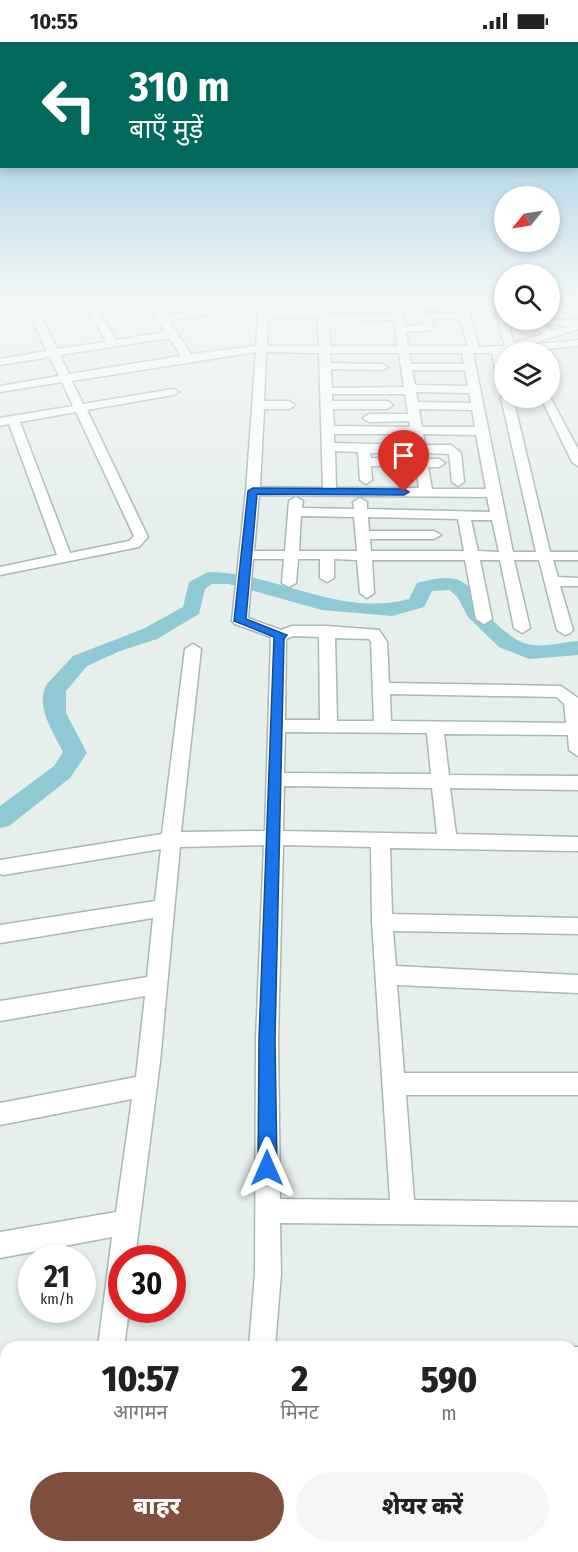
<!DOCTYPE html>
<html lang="hi">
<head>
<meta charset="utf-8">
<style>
  body { margin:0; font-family:"Fira Sans Condensed","Noto Sans Devanagari",sans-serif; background:#f6f6f6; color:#222; height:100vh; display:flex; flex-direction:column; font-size:22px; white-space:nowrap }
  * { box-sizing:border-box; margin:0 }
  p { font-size:20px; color:#767676 }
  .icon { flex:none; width:33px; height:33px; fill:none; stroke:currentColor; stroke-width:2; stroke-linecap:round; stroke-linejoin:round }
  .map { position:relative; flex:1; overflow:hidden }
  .side { position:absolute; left:0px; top:1299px; width:579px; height:212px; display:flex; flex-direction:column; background:#fff; border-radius:18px 18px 0 0; box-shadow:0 3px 9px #0003 }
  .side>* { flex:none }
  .banner { position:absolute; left:0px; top:0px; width:579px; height:126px; box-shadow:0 3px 9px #0003; background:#00695c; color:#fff; overflow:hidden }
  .needle { width:39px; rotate:240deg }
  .controls { position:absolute; left:494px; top:144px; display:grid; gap:12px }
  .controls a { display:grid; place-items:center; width:66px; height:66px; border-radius:50%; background:#fff; box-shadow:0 3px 9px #0003; font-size:30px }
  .speed { position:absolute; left:18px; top:1203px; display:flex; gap:12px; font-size:30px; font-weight:700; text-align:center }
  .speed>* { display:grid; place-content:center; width:78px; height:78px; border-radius:50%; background:#fff; box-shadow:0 3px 9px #0003; line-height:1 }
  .speed small { font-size:15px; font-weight:400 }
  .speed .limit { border:9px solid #d22; background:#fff; color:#111 }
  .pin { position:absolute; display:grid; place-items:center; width:51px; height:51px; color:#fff; margin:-62px -26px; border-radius:50% 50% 50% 0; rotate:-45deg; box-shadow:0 0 6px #0007 }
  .pin .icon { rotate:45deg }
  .me { position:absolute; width:66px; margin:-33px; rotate:0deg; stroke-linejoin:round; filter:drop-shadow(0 0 4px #0008) }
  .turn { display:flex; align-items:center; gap:21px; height:126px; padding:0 30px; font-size:27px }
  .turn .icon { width:78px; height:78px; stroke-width:2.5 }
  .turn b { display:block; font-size:42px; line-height:51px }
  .eta { display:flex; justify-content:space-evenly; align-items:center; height:102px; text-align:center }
  .eta b { font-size:36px; font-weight:800; line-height:42px }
  .primary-button { display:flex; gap:12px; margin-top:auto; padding:12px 30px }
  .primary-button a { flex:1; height:69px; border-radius:36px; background:#804e3d; color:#fff; font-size:24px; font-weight:800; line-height:69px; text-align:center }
  .primary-button a+a { background:#f6f6f6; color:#222 }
  .status { display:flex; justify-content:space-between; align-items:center; height:42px; padding:0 30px; background:#fff; direction:ltr }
  .status svg { height:16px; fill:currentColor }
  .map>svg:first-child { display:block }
  .water { fill:#8ec9d4 }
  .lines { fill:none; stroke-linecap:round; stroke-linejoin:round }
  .river { fill:#8ec9d4; fill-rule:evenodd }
  .minor-casing { stroke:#a8b8b2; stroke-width:3 }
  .minor { fill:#fff; fill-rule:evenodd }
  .route { fill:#1a73e8; stroke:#114b97; stroke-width:1.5 }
</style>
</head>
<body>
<div class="status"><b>10:55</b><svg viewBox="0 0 49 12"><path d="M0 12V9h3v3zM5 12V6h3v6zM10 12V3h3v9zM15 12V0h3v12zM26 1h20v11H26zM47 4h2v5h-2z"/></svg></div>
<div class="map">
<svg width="578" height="1510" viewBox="0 0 578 1510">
  <rect width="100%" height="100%" fill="#e6efeb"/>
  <path class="water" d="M6 1408V1504L11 1505V1510H0V1410Z"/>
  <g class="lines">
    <path class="river" d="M208 530C275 530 341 576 409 557L417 541C439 535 461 530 475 552 478 557 480 563 484 568 494 581 515 601 532 603 546 605 564 600 578 599V613L529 617 499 605 468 575 458 556 450 548 432 549 424 565 392 574 322 568 229 542H212L205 547 199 572 157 597 120 609 87 624 66 649V671L87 711 70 736 9 784 0 786V764L54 724 63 710C54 691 34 663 47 642L73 614 143 587 183 565 189 540Z"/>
    <defs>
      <g id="minor">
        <path d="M24 260H34L57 307 106 300 84 260H94L116 298 165 290 146 260H156L165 274 211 265 208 260H218L222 266 218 270 169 279 191 312 256 304 259 260H269V269H318V260H374L379 263 374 266H328L329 273 393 272 391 260 444 262 449 265 444 268H402L405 284 423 283 422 276 430 271 459 272 456 260H466L479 305 505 304 493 260H503L504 278H507L514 301 543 292 535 285V278H578V287L503 311 504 346 498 343 492 311H473L513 510H536L501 356 504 353V356H513L550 510H578V518H553L558 535 578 536V544H560L573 588 570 591 565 593 557 588 539 518H514L530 586 522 591 514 586 500 518H480L492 577 484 582 476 577 465 518H372L374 551 367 556 360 551 357 518 334 517V536L327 540 320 536V517H298L296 541 289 545 282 541 284 517H253L248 576 281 588 292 584H327L379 588 387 600 389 641 561 644 578 656V714L569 708 568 693 444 692 449 733 578 734V748L450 746 456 792 578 795V809L390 806 392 872 578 876V892L393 889 396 924 578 933V951L397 943 404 1031H578V1053H406L414 1158 578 1160V1184L280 1181 281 1232 275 1305H249L255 1232 256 997 264 803 180 805 160 1020 135 1216H122V1268H129L124 1305H98L112 1195 0 1216V1190L116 1170 132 1057 0 1083V1061L136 1035 145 954 0 979V959L147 935 153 876 0 901V883L155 859 161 807 3 833 0 832V818L162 792 185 607 193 602 201 607 181 790 265 789 271 595 235 582 232 579 246 449 256 310 72 339 83 362 173 347 179 350 173 353 87 368 148 495 139 505 0 533V525L57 513 9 382 0 384V376L73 364 62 340 0 350V344L59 334 50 315 0 323V317L47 309ZM268 275H318L319 304H267ZM432 277 461 278 468 304H408L406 290 433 288ZM394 278 398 304H330L329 279ZM545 282 569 284 552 289ZM169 296 181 314 69 332 60 313ZM266 310 319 311 323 446 260 445 264 367H289L295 363 289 359H264ZM330 311H399L404 345 332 346 331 327 382 328 388 325 382 322 331 321ZM409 311H462L464 322H411ZM412 328H465L468 344 415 343ZM416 350 469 351 471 361 418 360ZM332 352H405L408 372H369L363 376 369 380 409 379 410 385 334 384 333 367H387L393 363 387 359H332ZM419 367 472 368 475 385H422ZM76 370 134 494 129 499 70 511 20 380ZM334 392H411L412 403 334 401ZM423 392 476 393 486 447H432L428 425H439L445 421 439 417H427L426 411 449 412 452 440 458 444 464 440 461 411 451 403H425ZM335 409 358 410 360 438 366 442 372 438 371 424H416L419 446H336ZM370 411H414V417L371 416ZM259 453 487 455 490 470 367 467V460L360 456 353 460 354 467 302 466 303 459 296 455 289 459 285 509H254ZM301 474 354 475 357 509H299ZM368 475 458 477 464 509H371L370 497H434L441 493 434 489H369ZM471 478H492L499 510 478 509ZM293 594 319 595 320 678H285L286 597ZM335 596 369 597 371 600 374 679H337ZM390 652 557 655 564 662 566 681 391 679ZM285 690 427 691 431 732 284 731ZM284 744 432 746 437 792 283 789ZM283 803 371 805 372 880 390 1158 280 1157 278 997Z"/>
        <path d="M578 298V304L538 308 533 305 538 302Z"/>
        <path d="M549 353 578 407V424L572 420 541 356H549Z"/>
        <rect x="573" y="1305" width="5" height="28"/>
        <rect x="573" y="1334" width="5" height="28"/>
        <path d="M6 1341V1395L0 1396V1342Z"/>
        <path d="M573 1421 578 1423V1483L573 1481Z"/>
        <rect x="186" y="1504" width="30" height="6"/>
        <rect x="277" y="1504" width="30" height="6"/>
        <path d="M365 1504H395L396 1510H366Z"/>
        <path d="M482 1504H512L513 1510H483Z"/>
      </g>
    </defs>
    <use href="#minor" class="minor-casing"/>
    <use href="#minor" class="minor"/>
  </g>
  <linearGradient id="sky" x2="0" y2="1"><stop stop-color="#84bce0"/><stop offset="0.55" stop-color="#f4f8f6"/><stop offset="1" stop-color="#f4f8f6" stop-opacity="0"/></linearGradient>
  <rect width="578" height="471" fill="url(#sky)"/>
  <path class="route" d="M253 446 404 447 409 450 404 453 257 452 246 577 287 593 284 597 275 997 277 1126 274 1133 267 1135 261 1133 258 1126 259 997 274 595 234 579 248 449Z"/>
</svg>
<div class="controls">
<a><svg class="needle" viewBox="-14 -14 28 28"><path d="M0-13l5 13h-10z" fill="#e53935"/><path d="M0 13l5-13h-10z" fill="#767676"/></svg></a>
<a><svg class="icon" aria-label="search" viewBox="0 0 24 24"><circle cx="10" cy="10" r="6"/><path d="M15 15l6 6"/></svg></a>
<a><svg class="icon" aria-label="layers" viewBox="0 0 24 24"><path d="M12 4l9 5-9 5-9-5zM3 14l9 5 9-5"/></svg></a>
</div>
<div class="speed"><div>21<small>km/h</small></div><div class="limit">30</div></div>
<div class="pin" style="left:404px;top:450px;background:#d93025"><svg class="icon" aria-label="arrive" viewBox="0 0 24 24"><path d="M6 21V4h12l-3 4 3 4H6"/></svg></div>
<svg class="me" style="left:267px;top:1126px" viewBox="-20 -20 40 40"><path d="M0-17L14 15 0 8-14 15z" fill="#1a73e8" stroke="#fff" stroke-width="4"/></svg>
<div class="banner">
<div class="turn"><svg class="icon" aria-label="left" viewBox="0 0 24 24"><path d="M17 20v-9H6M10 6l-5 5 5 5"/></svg><div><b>310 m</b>बाएँ मुड़ें</div></div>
</div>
<section class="side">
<div class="eta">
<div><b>10:57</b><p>आगमन</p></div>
<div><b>2</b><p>मिनट</p></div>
<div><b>590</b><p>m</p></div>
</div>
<div class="primary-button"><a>बाहर</a><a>शेयर करें</a></div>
</section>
</div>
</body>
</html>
